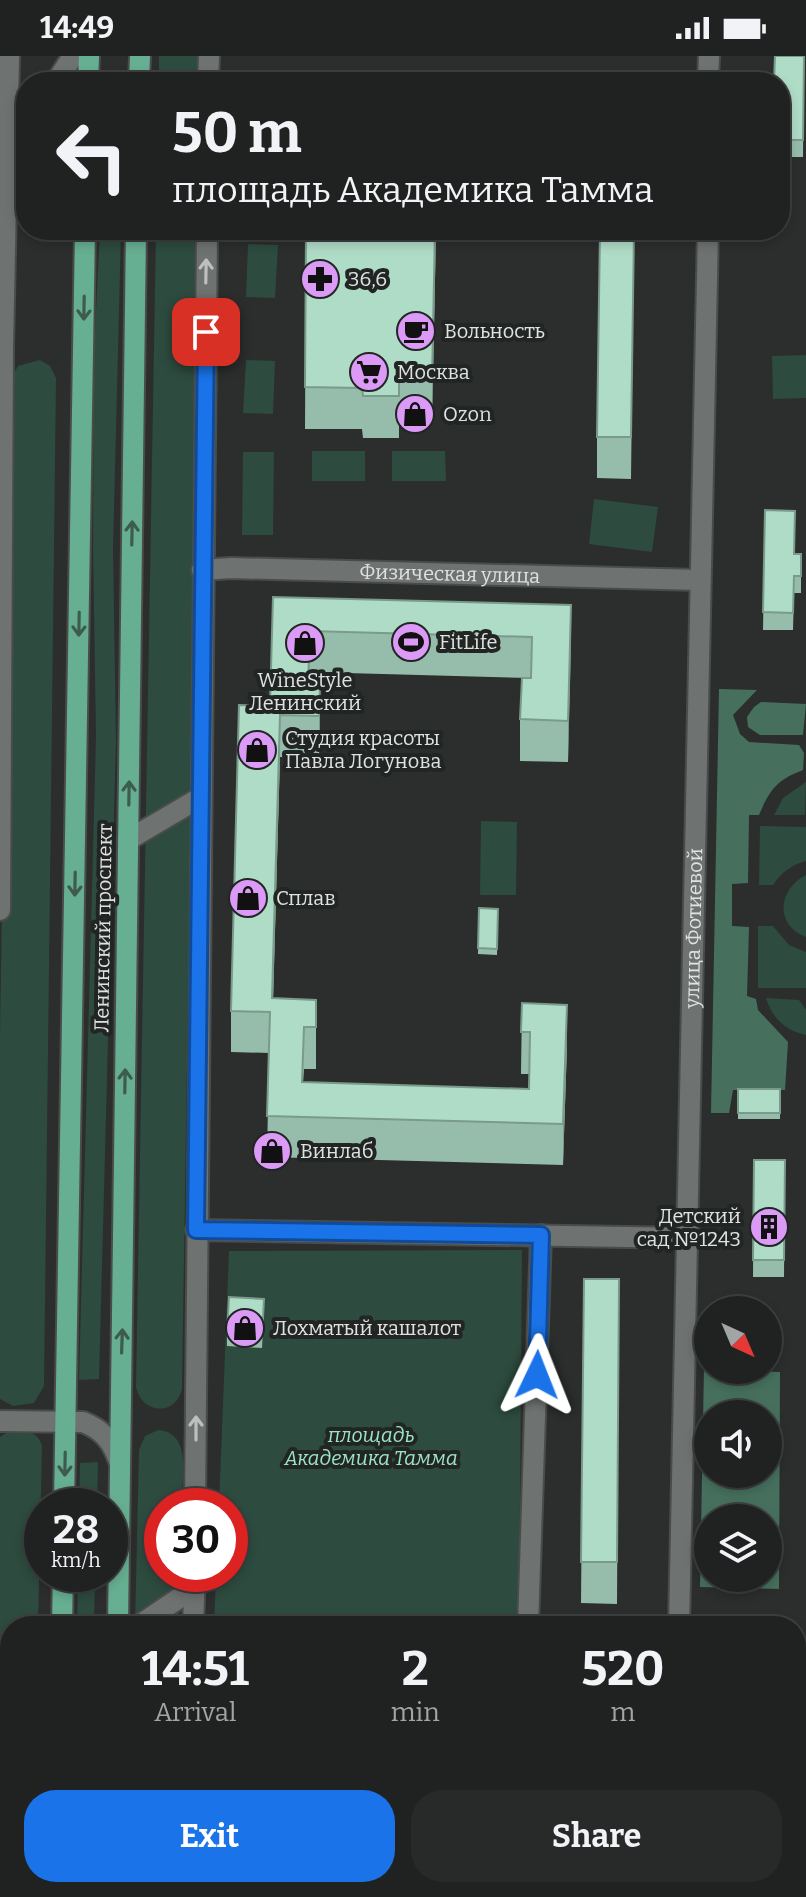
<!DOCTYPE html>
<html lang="en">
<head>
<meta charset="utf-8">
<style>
  body { margin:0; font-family:Bitter,serif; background:#282a2a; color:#f1f3f6; height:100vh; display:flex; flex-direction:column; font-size:30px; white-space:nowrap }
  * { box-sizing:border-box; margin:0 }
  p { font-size:26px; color:#a2a4a5 }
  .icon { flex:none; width:44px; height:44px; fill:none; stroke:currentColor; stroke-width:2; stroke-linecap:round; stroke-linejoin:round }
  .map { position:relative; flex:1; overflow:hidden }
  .drawer { position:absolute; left:0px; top:1560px; width:806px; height:282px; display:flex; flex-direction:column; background:#202222; border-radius:32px 32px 0 0; box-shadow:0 4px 12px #0003,0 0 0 2px #3d3f40 }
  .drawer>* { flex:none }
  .banner { position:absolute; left:16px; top:16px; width:774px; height:168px; border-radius:32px; box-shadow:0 4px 12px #0003,0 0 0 2px #3d3f40; background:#202222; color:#f1f3f6; overflow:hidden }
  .needle { width:52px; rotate:136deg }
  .fabs { position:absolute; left:694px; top:1240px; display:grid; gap:16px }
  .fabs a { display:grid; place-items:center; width:88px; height:88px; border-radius:50%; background:#202222; box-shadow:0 4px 12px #0003,0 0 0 2px #3d3f40; font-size:40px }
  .speed { position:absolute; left:24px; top:1432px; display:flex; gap:16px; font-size:40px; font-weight:700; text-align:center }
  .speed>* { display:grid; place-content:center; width:104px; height:104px; border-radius:50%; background:#202222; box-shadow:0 4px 12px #0003,0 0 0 2px #3d3f40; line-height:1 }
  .speed small { font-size:20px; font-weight:400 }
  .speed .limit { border:12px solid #d22; background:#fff; color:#111 }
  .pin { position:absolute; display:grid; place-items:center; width:68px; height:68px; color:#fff; margin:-34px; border-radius:16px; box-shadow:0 4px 12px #0006 }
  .me { position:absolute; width:88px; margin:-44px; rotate:2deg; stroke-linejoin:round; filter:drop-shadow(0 0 6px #0008) }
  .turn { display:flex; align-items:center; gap:28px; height:168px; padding:0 24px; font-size:36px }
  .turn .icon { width:104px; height:104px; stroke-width:2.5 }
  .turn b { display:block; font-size:56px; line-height:68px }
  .eta { display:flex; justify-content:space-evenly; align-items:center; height:136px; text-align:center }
  .eta b { font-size:48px; font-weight:700; line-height:56px }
  .cta { display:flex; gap:16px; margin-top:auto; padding:16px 24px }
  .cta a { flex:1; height:92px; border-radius:32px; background:#1a73e8; color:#fff; font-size:32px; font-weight:700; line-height:92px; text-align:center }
  .cta a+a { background:#282a2a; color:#f1f3f6 }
  .status { display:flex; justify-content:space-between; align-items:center; height:56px; padding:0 40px; background:#202222; direction:ltr }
  .status svg { height:22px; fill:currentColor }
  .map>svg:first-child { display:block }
  .green { fill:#2d4b3e }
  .forest { fill:#46705d; fill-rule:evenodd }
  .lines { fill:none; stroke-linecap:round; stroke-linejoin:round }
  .street-casing { stroke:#494c4a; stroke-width:24 }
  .secondary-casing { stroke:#494c4a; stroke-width:24 }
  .primary-casing { stroke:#494c4a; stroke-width:24 }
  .street { stroke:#6e7270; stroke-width:20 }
  .secondary { stroke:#6e7270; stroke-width:20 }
  .primary { stroke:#67af92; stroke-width:20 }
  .wall { fill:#96bdab }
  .shaded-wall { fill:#7a9a8b }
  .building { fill:#afdcc7; stroke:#7a9a8b; stroke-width:2 }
  .oneway { stroke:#bec0bf }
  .oneway2 { stroke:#3d5c4f }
  .route-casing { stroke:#114b97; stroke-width:20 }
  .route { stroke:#1a73e8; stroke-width:14 }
  .labels { text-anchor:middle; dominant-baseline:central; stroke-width:8; stroke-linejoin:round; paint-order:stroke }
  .poi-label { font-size:20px; fill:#e0e2e1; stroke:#212523; text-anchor:start }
  .street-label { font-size:20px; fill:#e0e2e1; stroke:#212523 }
  .park-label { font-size:20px; font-style:italic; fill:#9be4c4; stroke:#212523 }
</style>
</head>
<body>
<div class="status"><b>14:49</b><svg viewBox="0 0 49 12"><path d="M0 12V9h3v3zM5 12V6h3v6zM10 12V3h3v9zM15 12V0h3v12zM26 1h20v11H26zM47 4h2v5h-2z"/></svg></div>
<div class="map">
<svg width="806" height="1841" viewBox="0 0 806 1841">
  <rect width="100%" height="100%" fill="#2b2e2d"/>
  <g class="green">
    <path d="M159 0H203L202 26H159Z"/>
    <path d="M100 174H121L113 493 116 684 99 1323 79 1324 96 681 93 491 94 296Z"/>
    <path d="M156 174H200L182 1333C176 1360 142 1359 136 1331Z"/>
    <path d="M248 188 278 189 275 242 246 241Z"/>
    <path d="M806 299V342L773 343 772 300Z"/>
    <path d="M40 304 50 310 56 322 44 1330 34 1347 13 1350 0 1343V978L10 325 18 310Z"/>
    <path d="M246 304 275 305 273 358 243 357Z"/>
    <rect x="312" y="395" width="53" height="30"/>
    <path d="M392 395H445L446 425H392Z"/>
    <path d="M243 396H274L273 479H242Z"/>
    <path d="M594 443 658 451 652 496 589 488Z"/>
    <path d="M806 726 805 759H774L783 742Z"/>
    <path d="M481 765 517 766 516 839H480Z"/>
    <path d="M760 770 806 771V805C791 809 782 816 773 829H759Z"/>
    <path d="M806 819V881C774 869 778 833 806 819Z"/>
    <path d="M758 870H773L789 889 806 896V932H758Z"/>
    <path d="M766 942 799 944 806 954V979C786 975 772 962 766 942Z"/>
    <path d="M522 1194 519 1570H214L216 1518H230V1450H219L229 1195Z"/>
    <path d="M12 1373C25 1375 38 1375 42 1390L38 1570H10V1832H34L33 1841H0V1381Z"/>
    <path d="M158 1374C193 1376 182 1425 181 1450H162V1518H180L179 1570H135L139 1394 145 1380Z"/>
    <path d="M98 1406 97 1450H79L80 1407Z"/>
    <path d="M78 1518H95L94 1570H77Z"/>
  </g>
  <g class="forest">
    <path d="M719 633 757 634 733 659 740 678 749 686 799 689 804 697 803 714C777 724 770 733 759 759H749L748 827 732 828V870L749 871 747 940 756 943 758 954 788 986 785 1034H733L729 1057H711Z"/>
    <path d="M761 646 806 648 803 679H760L748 671 747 661 754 651Z"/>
    <path d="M704 1311H708V1314L780 1316 779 1533 700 1531ZM768 1358V1418H708V1358ZM768 1462V1522H708V1462Z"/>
    <path d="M806 1586V1743L796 1747V1587Z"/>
  </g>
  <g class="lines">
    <defs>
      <g id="street">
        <path d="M56 26 73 0"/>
        <path d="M708 26 709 0"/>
        <path d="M7 99 26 71"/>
        <path id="s1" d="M202 514 231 512 699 524"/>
        <path d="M196 1174 686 1182"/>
        <path d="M0 1365 83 1366C103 1374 112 1385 119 1405"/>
        <path d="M138 1570 194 1532"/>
        <path d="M528 1570 541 1179"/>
        <path id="s2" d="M679 1570 708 174"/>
      </g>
      <g id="secondary">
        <path d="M208 26 209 0"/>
        <path d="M128 784 201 741"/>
        <path d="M0 854 3 291 9 0"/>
        <path d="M195 1450 207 174"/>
        <path d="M193 1570 195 1518"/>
        <path d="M0 1833 14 1841"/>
        <path d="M186 1841V1832"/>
      </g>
      <g id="primary">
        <path d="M88 26 89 0"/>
        <path d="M139 26 140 0"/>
        <path d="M64 1450 85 174"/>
        <path d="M62 1570 63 1518"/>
        <path d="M118 1570 136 174"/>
        <path d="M57 1841V1832"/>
        <path d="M113 1841 114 1832"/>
      </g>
    </defs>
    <use href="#street" class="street-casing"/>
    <use href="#secondary" class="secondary-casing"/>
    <use href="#primary" class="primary-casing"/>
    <use href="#street" class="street"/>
    <use href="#secondary" class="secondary"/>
    <use href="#primary" class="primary"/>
  </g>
  <g class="wall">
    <path d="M804 0 803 101H780V26Z"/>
    <path d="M306 174H436L432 365H399V382H363L362 373H305Z"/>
    <path d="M634 174 631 423 597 422V381Z"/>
    <path d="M765 454 794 498H801V537H794L793 574H763Z"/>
    <path d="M273 541 571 549 568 706 520 705V663L531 622 310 616V628H320L319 702 280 701 273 943 316 944V1013H304L303 1027 529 1033V1018H521L522 947 567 990 563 1109 267 1101 269 997 231 996V955L270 650Z"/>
    <path d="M479 852 498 853 497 899 478 898Z"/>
    <rect x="738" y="1033" width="42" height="30"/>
    <path d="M754 1104H785L784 1221H753Z"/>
    <path d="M584 1223H619L617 1548 581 1547Z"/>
    <path d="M264 1254 262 1292 227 1290V1278Z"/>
  </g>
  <g class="shaded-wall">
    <path d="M436 174 432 365V324Z"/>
    <path d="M571 549V590L568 706V665Z"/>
    <path d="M320 628V669L319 702V660Z"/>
    <path d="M280 659V701L272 984V942Z"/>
    <path d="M567 949V990L563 1109V1068Z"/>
  </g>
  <g class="building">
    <path d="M775 0H804L803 84H780V26H774Z"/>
    <path d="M306 174H435L432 324H399V340H363L362 332 305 331Z"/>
    <path d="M600 174H634L631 381H597Z"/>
    <path d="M765 454 795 455 794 498H801V520H794L793 557 763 556Z"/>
    <path d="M273 541 571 549 568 665 520 663 522 622H531L532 581 310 575 308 628H320L319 660 280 659 272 942 316 944V971H304L302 1026 529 1033 530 976H521L522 947 567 949 563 1068 267 1060 270 956 231 955 239 649 270 650Z"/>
    <path d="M479 852 498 853 497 893 478 892Z"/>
    <rect x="738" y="1033" width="42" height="24"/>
    <path d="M754 1104H785L784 1204H753Z"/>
    <path d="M584 1223H619L617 1506H581Z"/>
    <path d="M229 1241 264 1243 262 1280 227 1278Z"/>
    <path d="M806 1798V1841H763L762 1832H796V1800Z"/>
    <rect x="222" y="1832" width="42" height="9"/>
    <path d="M657 1832H736L737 1841H650Z"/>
  </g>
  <defs><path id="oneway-shaft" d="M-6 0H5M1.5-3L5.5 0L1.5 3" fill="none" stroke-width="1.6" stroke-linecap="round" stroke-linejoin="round" transform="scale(2)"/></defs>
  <g class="oneway">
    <use href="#oneway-shaft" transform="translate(206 215) rotate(-89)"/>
    <use href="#oneway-shaft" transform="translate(196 1372) rotate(-90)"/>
  </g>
  <g class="oneway2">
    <use href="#oneway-shaft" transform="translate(84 252) rotate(91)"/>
    <use href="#oneway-shaft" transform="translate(132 477) rotate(-89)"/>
    <use href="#oneway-shaft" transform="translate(79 568) rotate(91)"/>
    <use href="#oneway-shaft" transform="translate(129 737) rotate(-89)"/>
    <use href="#oneway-shaft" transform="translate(75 828) rotate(91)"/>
    <use href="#oneway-shaft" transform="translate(125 1025) rotate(-89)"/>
    <use href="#oneway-shaft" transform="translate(122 1285) rotate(-88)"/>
    <use href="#oneway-shaft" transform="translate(65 1408) rotate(91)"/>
  </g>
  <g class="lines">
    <defs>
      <path id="route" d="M206 276 196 1174 541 1179 537 1319"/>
    </defs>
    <use href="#route" class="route-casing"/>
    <use href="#route" class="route"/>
  </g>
  <defs>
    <symbol id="pharmacy-disc" viewBox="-11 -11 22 22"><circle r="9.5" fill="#da9af6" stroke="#212523"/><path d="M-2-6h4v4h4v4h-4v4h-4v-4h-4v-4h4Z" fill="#111"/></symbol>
    <symbol id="cafe-disc" viewBox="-11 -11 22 22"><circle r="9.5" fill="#da9af6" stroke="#212523"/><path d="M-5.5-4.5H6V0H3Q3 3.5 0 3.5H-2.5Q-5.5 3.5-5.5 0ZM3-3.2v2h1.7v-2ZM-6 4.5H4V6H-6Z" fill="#111"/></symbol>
    <symbol id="supermarket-disc" viewBox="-11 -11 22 22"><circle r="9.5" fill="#da9af6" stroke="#212523"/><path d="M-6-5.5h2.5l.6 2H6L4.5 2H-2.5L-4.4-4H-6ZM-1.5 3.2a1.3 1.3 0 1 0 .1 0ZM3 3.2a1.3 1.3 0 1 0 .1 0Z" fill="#111"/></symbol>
    <symbol id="shop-disc" viewBox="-11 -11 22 22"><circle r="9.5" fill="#da9af6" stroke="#212523"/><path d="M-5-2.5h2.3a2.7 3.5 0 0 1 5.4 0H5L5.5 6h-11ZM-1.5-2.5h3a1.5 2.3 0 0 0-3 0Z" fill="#111"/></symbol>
    <symbol id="stadium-disc" viewBox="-11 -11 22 22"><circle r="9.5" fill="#da9af6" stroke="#212523"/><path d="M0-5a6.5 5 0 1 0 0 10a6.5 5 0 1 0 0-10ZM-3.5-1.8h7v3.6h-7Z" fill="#111"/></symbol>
    <symbol id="building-disc" viewBox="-11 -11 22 22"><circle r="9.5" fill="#da9af6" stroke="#212523"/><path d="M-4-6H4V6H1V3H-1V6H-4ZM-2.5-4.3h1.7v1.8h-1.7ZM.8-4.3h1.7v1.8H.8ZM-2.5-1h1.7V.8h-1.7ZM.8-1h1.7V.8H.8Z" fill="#111"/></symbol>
  </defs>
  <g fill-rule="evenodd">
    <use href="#pharmacy-disc" x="298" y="201" width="44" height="44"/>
    <use href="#cafe-disc" x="394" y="253" width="44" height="44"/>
    <use href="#supermarket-disc" x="347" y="294" width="44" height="44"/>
    <use href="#shop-disc" x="393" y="336" width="44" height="44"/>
    <use href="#stadium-disc" x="389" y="564" width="44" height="44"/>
    <use href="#shop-disc" x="283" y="565" width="44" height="44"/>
    <use href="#shop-disc" x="235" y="672" width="44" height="44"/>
    <use href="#shop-disc" x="226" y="820" width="44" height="44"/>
    <use href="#shop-disc" x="250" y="1073" width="44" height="44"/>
    <use href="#building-disc" x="747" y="1149" width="44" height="44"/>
    <use href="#shop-disc" x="223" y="1250" width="44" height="44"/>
  </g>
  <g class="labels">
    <g class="poi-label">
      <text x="348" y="223">36,6</text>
      <text x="444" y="275">Вольность</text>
      <text x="397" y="316">Москва</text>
      <text x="443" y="358">Ozon</text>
      <text x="439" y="586">FitLife</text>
      <text x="305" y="624" text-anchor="middle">WineStyle<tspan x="305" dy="23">Ленинский</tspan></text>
      <text x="285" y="682">Студия красоты<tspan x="285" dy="23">Павла Логунова</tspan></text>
      <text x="276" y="842">Сплав</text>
      <text x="300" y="1095">Винлаб</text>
      <text x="741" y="1160" text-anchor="end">Детский<tspan x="741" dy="23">сад №1243</tspan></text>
      <text x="273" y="1272">Лохматый кашалот</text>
    </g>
    <g class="street-label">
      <text stroke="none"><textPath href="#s1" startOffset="248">Физическая улица</textPath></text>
      <text transform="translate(103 872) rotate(-89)">Ленинский проспект</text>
      <text stroke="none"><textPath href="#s2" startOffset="698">улица Фотиевой</textPath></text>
    </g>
    <g class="park-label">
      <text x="371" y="1379">площадь<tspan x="371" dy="23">Академика Тамма</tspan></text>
    </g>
  </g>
</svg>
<div class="fabs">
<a><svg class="needle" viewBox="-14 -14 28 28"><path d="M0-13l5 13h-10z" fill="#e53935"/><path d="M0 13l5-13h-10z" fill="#a2a4a5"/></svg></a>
<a><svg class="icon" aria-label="sound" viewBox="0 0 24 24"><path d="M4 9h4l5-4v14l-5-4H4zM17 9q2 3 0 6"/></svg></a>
<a><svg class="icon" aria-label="layers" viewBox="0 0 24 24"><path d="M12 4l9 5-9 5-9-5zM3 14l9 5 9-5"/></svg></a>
</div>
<div class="speed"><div>28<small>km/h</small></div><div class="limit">30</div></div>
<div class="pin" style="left:206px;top:276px;background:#d93025"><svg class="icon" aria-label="arrive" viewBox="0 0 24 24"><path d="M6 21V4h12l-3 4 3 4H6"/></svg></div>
<svg class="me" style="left:537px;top:1319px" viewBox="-20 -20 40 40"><path d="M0-17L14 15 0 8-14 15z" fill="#1a73e8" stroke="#fff" stroke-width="4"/></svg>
<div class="banner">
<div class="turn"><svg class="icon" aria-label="left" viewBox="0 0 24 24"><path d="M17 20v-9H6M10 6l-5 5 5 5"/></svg><div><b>50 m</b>площадь Академика Тамма</div></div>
</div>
<section class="drawer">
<div class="eta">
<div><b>14:51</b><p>Arrival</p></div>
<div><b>2</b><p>min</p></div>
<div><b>520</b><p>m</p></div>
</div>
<div class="cta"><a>Exit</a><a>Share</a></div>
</section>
</div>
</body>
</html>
